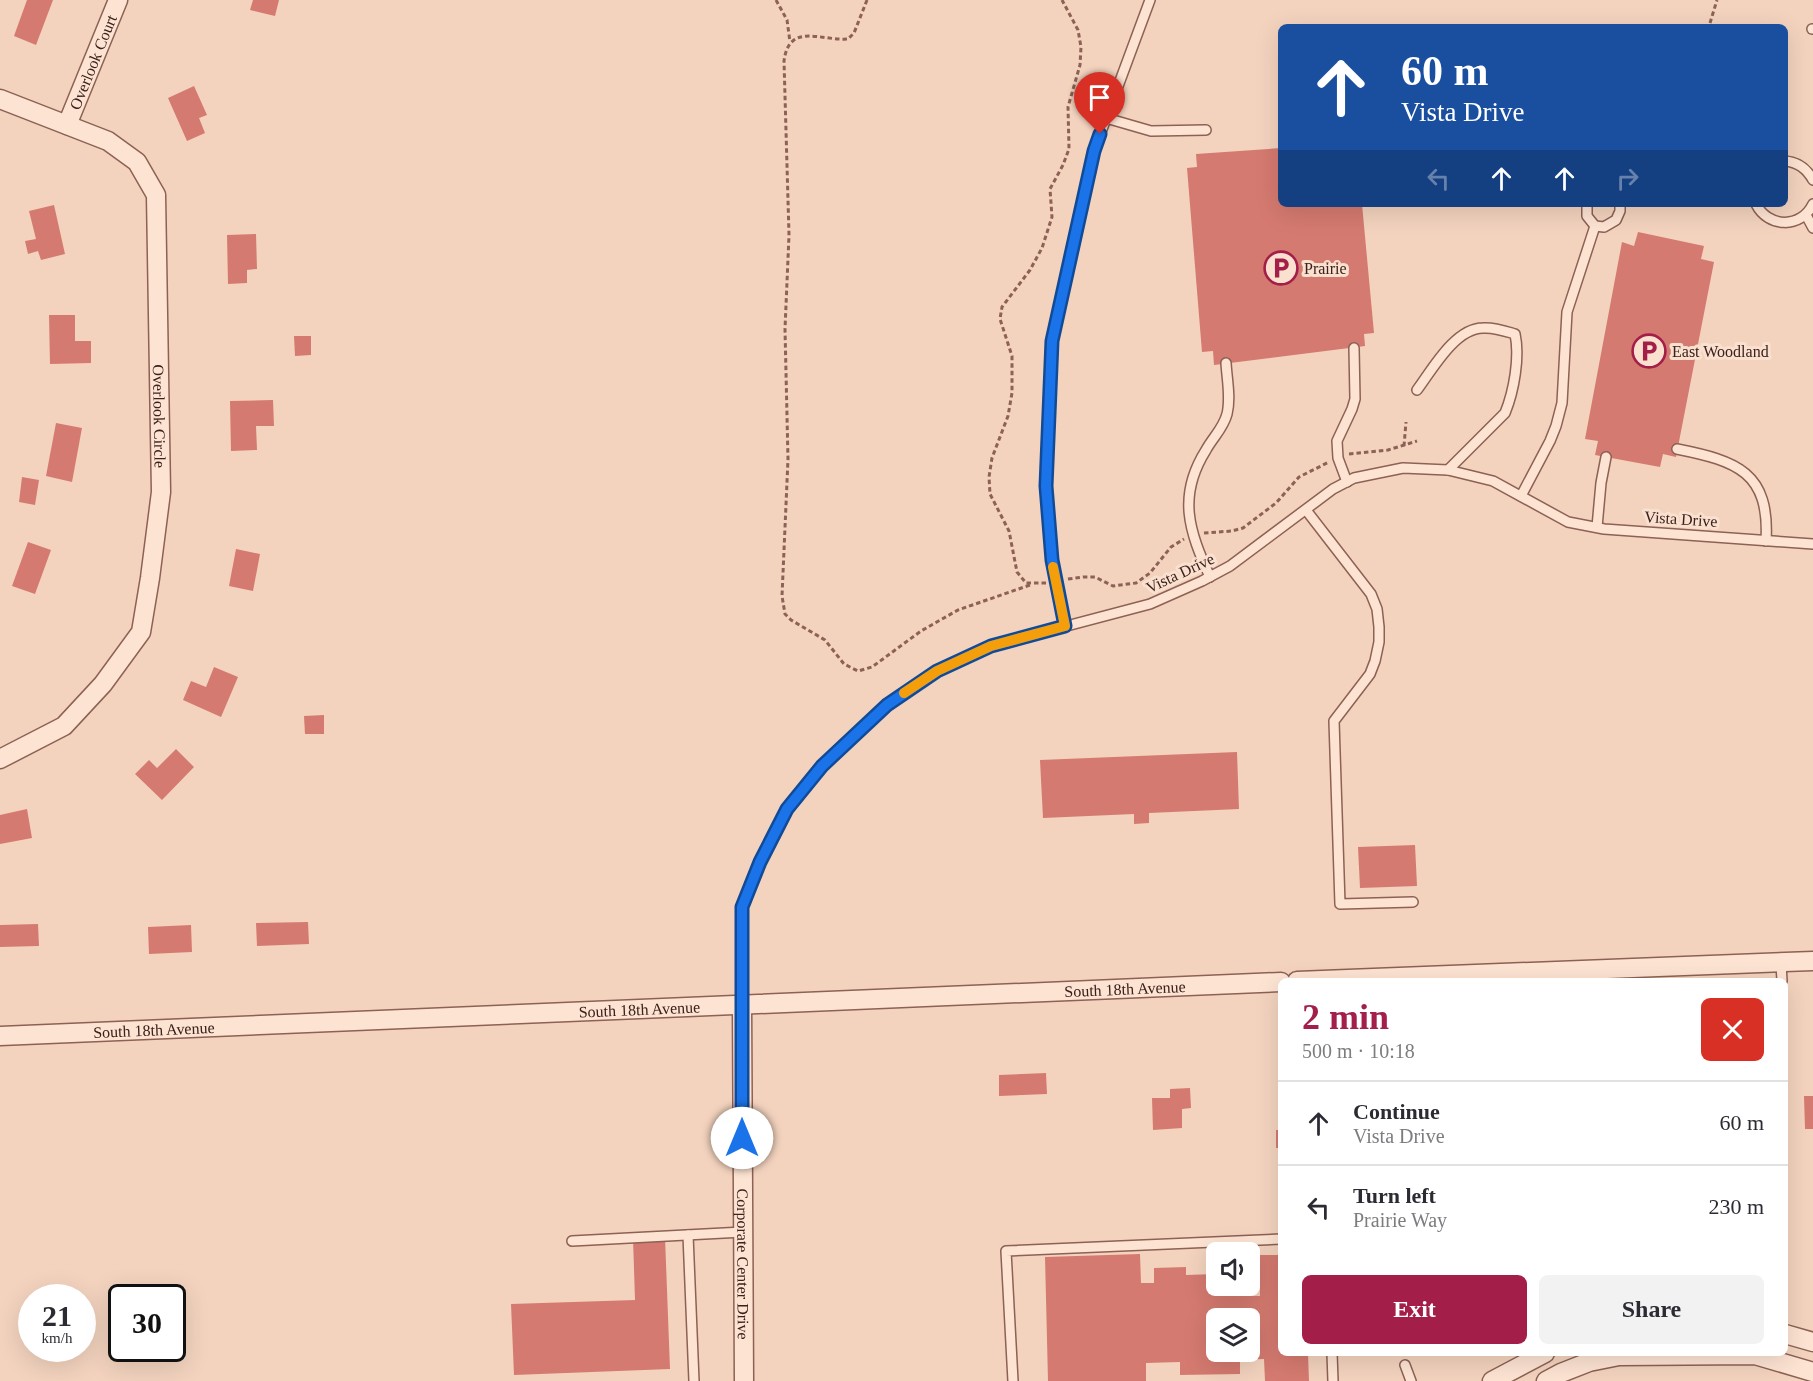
<!DOCTYPE html>
<html lang="en">
<head>
<meta charset="utf-8">
<style>
  body { margin:0; font-family:Georgia,serif; background:#f2f2f3; color:#2b2b33; height:100vh; display:flex; flex-direction:column; font-size:22px; white-space:nowrap }
  * { box-sizing:border-box; margin:0 }
  p { font-size:20px; color:#7c7c81 }
  .icon { flex:none; width:33px; height:33px; fill:none; stroke:currentColor; stroke-width:2; stroke-linecap:round; stroke-linejoin:round }
  .map { position:relative; flex:1; overflow:hidden }
  .sheet { position:absolute; left:1278px; top:978px; width:510px; height:378px; display:flex; flex-direction:column; background:#fff; border-radius:9px; box-shadow:0 6px 24px #0002 }
  .sheet>* { flex:none }
  .guide { position:absolute; left:1278px; top:24px; width:510px; height:183px; border-radius:9px; box-shadow:0 6px 24px #0002; background:#1a4fa0; color:#fff; overflow:hidden }
  .buttons { position:absolute; left:1206px; top:1242px; display:grid; gap:12px }
  .buttons a { display:grid; place-items:center; width:54px; height:54px; border-radius:9px; background:#fff; box-shadow:0 6px 24px #0002; font-size:30px }
  .speed { position:absolute; left:18px; top:1284px; display:flex; gap:12px; font-size:30px; font-weight:700; text-align:center }
  .speed>* { display:grid; place-content:center; width:78px; height:78px; border-radius:50%; background:#fff; box-shadow:0 6px 24px #0002; line-height:1 }
  .speed small { font-size:15px; font-weight:400 }
  .speed .limit { border:3px solid #111; border-radius:9px; background:#fff; color:#111 }
  .pin { position:absolute; display:grid; place-items:center; width:51px; height:51px; color:#fff; margin:-62px -26px; border-radius:50% 50% 50% 0; rotate:-45deg; box-shadow:0 0 6px #0007 }
  .pin .icon { rotate:45deg }
  .me { position:absolute; width:66px; margin:-33px; rotate:0deg; stroke-linejoin:round; filter:drop-shadow(0 0 4px #0008) }
  .turn { display:flex; align-items:center; gap:21px; height:126px; padding:0 24px; font-size:27px }
  .turn .icon { width:78px; height:78px; stroke-width:2.5 }
  .turn b { display:block; font-size:42px; line-height:51px }
  .lanes { display:flex; align-items:center; height:57px; padding:0 24px; background:#0003; justify-content:center; gap:30px; direction:ltr }
  .lanes .off { opacity:.35 }
  .round { display:grid; place-items:center; flex:none; width:63px; height:63px; border-radius:9px; background:#f2f2f3 }
  .overview { display:flex; align-items:center; justify-content:space-between; height:102px; padding:0 24px }
  h1 { font-size:36px; font-weight:700; line-height:45px; color:#a31e48 }
  .action { display:flex; gap:12px; margin-top:auto; padding:12px 24px }
  .action a { flex:1; height:69px; border-radius:9px; background:#a31e48; color:#fff; font-size:24px; font-weight:700; line-height:69px; text-align:center }
  .action a+a { background:#f2f2f3; color:#2b2b33 }
  ul { padding:0; list-style:none }
  li { display:flex; align-items:center; gap:18px; height:84px; padding:0 24px; border-top:2px solid #e1e1e2 }
  li div { flex:1 }
  li b { display:block; font-size:22px }
  li em { font-style:normal }
  .map>svg:first-child { display:block }
  .building { fill:#d57a70; fill-rule:evenodd }
  .lines { fill:none; stroke-linecap:round; stroke-linejoin:round }
  .lane-casing { stroke:#8d6155; stroke-width:12 }
  .street-casing { stroke:#8d6155; stroke-width:21 }
  .path { stroke:#8d6155; stroke-width:3; stroke-dasharray:4.5 3; stroke-linecap:butt }
  .lane { stroke:#fde3d2; stroke-width:9 }
  .street { stroke:#fde3d2; stroke-width:18 }
  .route-casing { stroke:#114b97; stroke-width:15 }
  .route { stroke:#1a73e8; stroke-width:10 }
  .slow { stroke:#f59e0b; stroke-width:10 }
  .labels { text-anchor:middle; dominant-baseline:central; stroke-width:6; stroke-linejoin:round; paint-order:stroke }
  .street-label { font-size:16px; fill:#3b201b; stroke:#f9e0cf }
  .poi-label { font-size:16px; fill:#3b201b; stroke:#f9e0cf; text-anchor:start }
</style>
</head>
<body>
<div class="map">
<svg width="1813" height="1381" viewBox="0 0 1813 1381">
  <rect width="100%" height="100%" fill="#f3d3be"/>
  <g class="building">
    <path d="M27 0H53L36 45 14 36Z"/>
    <path d="M253 0H279L275 16 250 10Z"/>
    <path d="M194 86 207 115 199 118 205 133 187 141 168 98Z"/>
    <path d="M1281 148V204H1362L1374 333 1364 334 1365 346 1214 365 1213 351 1202 352 1187 168 1197 167 1196 154Z"/>
    <path d="M54 205 65 254 41 260 38 251 28 254 25 241 36 239 29 211Z"/>
    <path d="M1638 232 1704 246 1701 259 1714 262 1676 457 1663 454 1660 467 1595 455 1598 441 1585 439 1622 242 1634 246Z"/>
    <path d="M256 234 257 269 247 270V283L228 284 227 235Z"/>
    <path d="M49 315H75V341H91V363L50 364Z"/>
    <path d="M294 336H311V355L295 356Z"/>
    <path d="M273 400 274 426H256L257 450 231 451 230 401Z"/>
    <path d="M56 423 82 428 72 482 46 476Z"/>
    <path d="M22 477 39 480 35 505 19 502Z"/>
    <path d="M28 542 51 550 35 594 12 586Z"/>
    <path d="M236 549 260 554 253 591 229 586Z"/>
    <path d="M214 667 238 677 221 717 183 700 191 681 206 687Z"/>
    <path d="M324 715V734H305L304 716Z"/>
    <path d="M176 749 194 767 162 800 135 774 149 760 157 768Z"/>
    <path d="M1237 752 1239 809 1149 813V823L1134 824V814L1043 818 1040 760Z"/>
    <path d="M27 809 32 838 0 844V815Z"/>
    <path d="M1415 845 1417 886 1360 888 1358 847Z"/>
    <path d="M308 922 309 944 257 946 256 923Z"/>
    <path d="M38 924 39 946 0 947V925Z"/>
    <path d="M191 925 192 952 149 954 148 927Z"/>
    <path d="M1046 1073 1047 1094 999 1096V1075Z"/>
    <path d="M1190 1088 1191 1108 1182 1109V1128L1153 1130 1152 1098H1170V1089Z"/>
    <path d="M1804 1096H1813V1129H1805Z"/>
    <rect x="1276" y="1130" width="5" height="18"/>
    <path d="M665 1237 670 1369 514 1375 511 1304 635 1300 633 1238Z"/>
    <path d="M1140 1254 1141 1283H1154V1268L1186 1267V1275L1216 1274V1286H1247L1248 1296H1260L1259 1255H1281V1353H1308L1309 1381H1265L1264 1359 1240 1360V1374L1180 1375V1362L1146 1363V1381H1048L1045 1257ZM1216 1318H1250V1352H1216Z"/>
  </g>
  <g class="lines">
    <defs>
      <g id="lane">
        <path d="M1812 29H1813"/>
        <path d="M1106 118 1151 131 1206 130"/>
        <path d="M1785 161C1798 162 1807 169 1813 180"/>
        <path d="M1587 204V216L1595 226"/>
        <path d="M1756 204C1768 228 1801 229 1813 204"/>
        <path d="M1806 215 1813 228"/>
        <path d="M1595 226 1604 227 1616 220 1620 211V204"/>
        <path d="M1417 390C1432 370 1455 328 1483 328 1494 327 1505 331 1515 334 1520 357 1514 391 1505 413L1448 470"/>
        <path d="M1677 449C1737 461 1770 472 1766 541"/>
        <path d="M1347 482 1338 458 1337 441 1352 409 1355 399 1354 348"/>
        <path d="M1521 496 1550 441 1556 426 1562 403 1567 312 1595 226"/>
        <path d="M1306 510 1371 594 1377 609 1379 627V642L1375 661 1370 674 1334 721 1340 904 1413 902"/>
        <path d="M1597 527 1601 483 1606 457"/>
        <path d="M1210 577C1189 531 1177 496 1206 450 1213 437 1223 429 1227 414 1231 398 1227 380 1226 363"/>
        <path d="M1065 626 1052 560 1046 486 1052 341 1094 151 1150 0"/>
        <path d="M1781 963 1782 981"/>
        <path d="M742 1003V907L760 862 787 809 822 766 887 705 937 671 991 646 1150 604 1202 581 1230 566 1333 489 1354 478 1403 468 1448 470 1493 481 1568 522 1604 529 1813 544"/>
        <path d="M688 1235 694 1381"/>
        <path d="M572 1241 743 1232"/>
        <path d="M1332 1353 1333 1381"/>
        <path d="M1405 1365 1411 1381"/>
        <path d="M1013 1381 1006 1251 1281 1239"/>
      </g>
      <g id="street">
        <path id="s1" d="M0 99 108 141 137 162 156 195 161 492 150 578 141 632 103 684 64 726 0 759"/>
        <path id="s2" d="M67 125 118 0"/>
        <path d="M1297 981 1813 961"/>
        <path id="s3" d="M742 1003 744 1381"/>
        <path id="s4" d="M0 1036 1281 982"/>
        <path d="M1785 1334 1813 1342"/>
        <path d="M1492 1381 1545 1353"/>
        <path d="M1546 1381 1561 1373 1589 1362 1619 1356 1755 1355 1813 1372"/>
      </g>
    </defs>
    <use href="#lane" class="lane-casing"/>
    <use href="#street" class="street-casing"/>
    <g class="path">
      <path d="M776 0 787 20 790 42"/>
      <path d="M867 0 854 33 848 39C821 41 789 22 784 61L789 235 785 329 788 459 782 596 785 614 791 620 825 640 844 664 858 671 872 667 921 631 958 610 1030 585"/>
      <path d="M1710 23 1717 0"/>
      <path d="M1404 446 1406 422"/>
      <path d="M1349 454 1388 450 1417 441"/>
      <path d="M1204 533 1232 531 1243 528 1276 503 1299 477 1329 462"/>
      <path d="M1068 579 1083 577H1095L1113 586 1136 583 1150 573 1171 547 1184 539"/>
      <path d="M1046 583H1026L1017 572 1009 531 990 494 989 477 992 458 1008 416 1012 393V356L1000 319 1002 307 1030 270 1042 248 1052 217 1050 189 1063 165 1069 149 1068 107 1080 65 1081 47 1078 30 1062 0"/>
    </g>
    <use href="#lane" class="lane"/>
    <use href="#street" class="street"/>
  </g>
  <g class="lines">
    <defs>
      <path id="route" d="M742 1138V907L760 862 787 809 822 766 887 705 937 671 991 646 1065 626 1052 560 1046 486 1052 341 1094 151 1100 134"/>
    </defs>
    <use href="#route" class="route-casing"/>
    <use href="#route" class="route"/>
    <path class="slow" d="M904 693 937 671 991 646 1065 626 1053 567"/>
  </g>
  <defs>
    <symbol id="parking-ring" viewBox="-11 -11 22 22"><circle r="9.5" fill="#f9e0cf" stroke="#a31e48" stroke-width="1.5"/><path d="M-3.5-5.5H1a3.5 3.5 0 0 1 0 7H-1V5.5H-3.5ZM-1-3.4V-.6H.8a1.4 1.4 0 0 0 0-2.8Z" fill="#a31e48"/></symbol>
  </defs>
  <g fill-rule="evenodd">
    <use href="#parking-ring" x="1262" y="249" width="38" height="38"/>
    <use href="#parking-ring" x="1630" y="332" width="38" height="38"/>
  </g>
  <g class="labels">
    <g class="street-label">
      <text stroke="none"><textPath href="#s2" startOffset="68">Overlook Court</textPath></text>
      <text stroke="none"><textPath href="#s1" startOffset="411">Overlook Circle</textPath></text>
      <text transform="translate(1681 519) rotate(4)">Vista Drive</text>
      <text transform="translate(1180 573) rotate(-25)">Vista Drive</text>
      <text stroke="none"><textPath href="#s4" startOffset="1126">South 18th Avenue</textPath></text>
      <text stroke="none"><textPath href="#s4" startOffset="640">South 18th Avenue</textPath></text>
      <text stroke="none"><textPath href="#s4" startOffset="154">South 18th Avenue</textPath></text>
      <text stroke="none"><textPath href="#s3" startOffset="261">Corporate Center Drive</textPath></text>
    </g>
    <g class="poi-label">
      <text x="1304" y="268">Prairie</text>
      <text x="1672" y="351">East Woodland</text>
    </g>
  </g>
</svg>
<div class="buttons">
<a><svg class="icon" aria-label="sound" viewBox="0 0 24 24"><path d="M4 9h4l5-4v14l-5-4H4zM17 9q2 3 0 6"/></svg></a>
<a><svg class="icon" aria-label="layers" viewBox="0 0 24 24"><path d="M12 4l9 5-9 5-9-5zM3 14l9 5 9-5"/></svg></a>
</div>
<div class="speed"><div>21<small>km/h</small></div><div class="limit">30</div></div>
<div class="pin" style="left:1100px;top:134px;background:#d93025"><svg class="icon" aria-label="arrive" viewBox="0 0 24 24"><path d="M6 21V4h12l-3 4 3 4H6"/></svg></div>
<svg class="me" style="left:742px;top:1138px" viewBox="-20 -20 40 40"><circle r="19" fill="#fff"/><path d="M0-13L10 11 0 6-10 11z" fill="#1a73e8"/></svg>
<div class="guide">
<div class="turn"><svg class="icon" aria-label="ahead" viewBox="0 0 24 24"><path d="M12 20V5M6 11l6-6 6 6"/></svg><div><b>60 m</b>Vista Drive</div></div>
<div class="lanes"><svg class="icon off" aria-label="left" viewBox="0 0 24 24"><path d="M17 20v-9H6M10 6l-5 5 5 5"/></svg><svg class="icon" aria-label="ahead" viewBox="0 0 24 24"><path d="M12 20V5M6 11l6-6 6 6"/></svg><svg class="icon" aria-label="ahead" viewBox="0 0 24 24"><path d="M12 20V5M6 11l6-6 6 6"/></svg><svg class="icon off" aria-label="right" viewBox="0 0 24 24"><path d="M7 20v-9h11M14 6l5 5-5 5"/></svg></div>
</div>
<section class="sheet">
<div class="overview"><div><h1>2 min</h1><p>500 m · 10:18</p></div><a class="round" style="background:#d93025;color:#fff"><svg class="icon" aria-label="close" viewBox="0 0 24 24"><path d="M6 6l12 12M18 6L6 18"/></svg></a></div>
<ul>
<li><svg class="icon" aria-label="ahead" viewBox="0 0 24 24"><path d="M12 20V5M6 11l6-6 6 6"/></svg><div><b>Continue</b><p>Vista Drive</p></div><em>60 m</em></li>
<li><svg class="icon" aria-label="left" viewBox="0 0 24 24"><path d="M17 20v-9H6M10 6l-5 5 5 5"/></svg><div><b>Turn left</b><p>Prairie Way</p></div><em>230 m</em></li>
</ul>
<div class="action"><a>Exit</a><a>Share</a></div>
</section>
</div>
</body>
</html>
